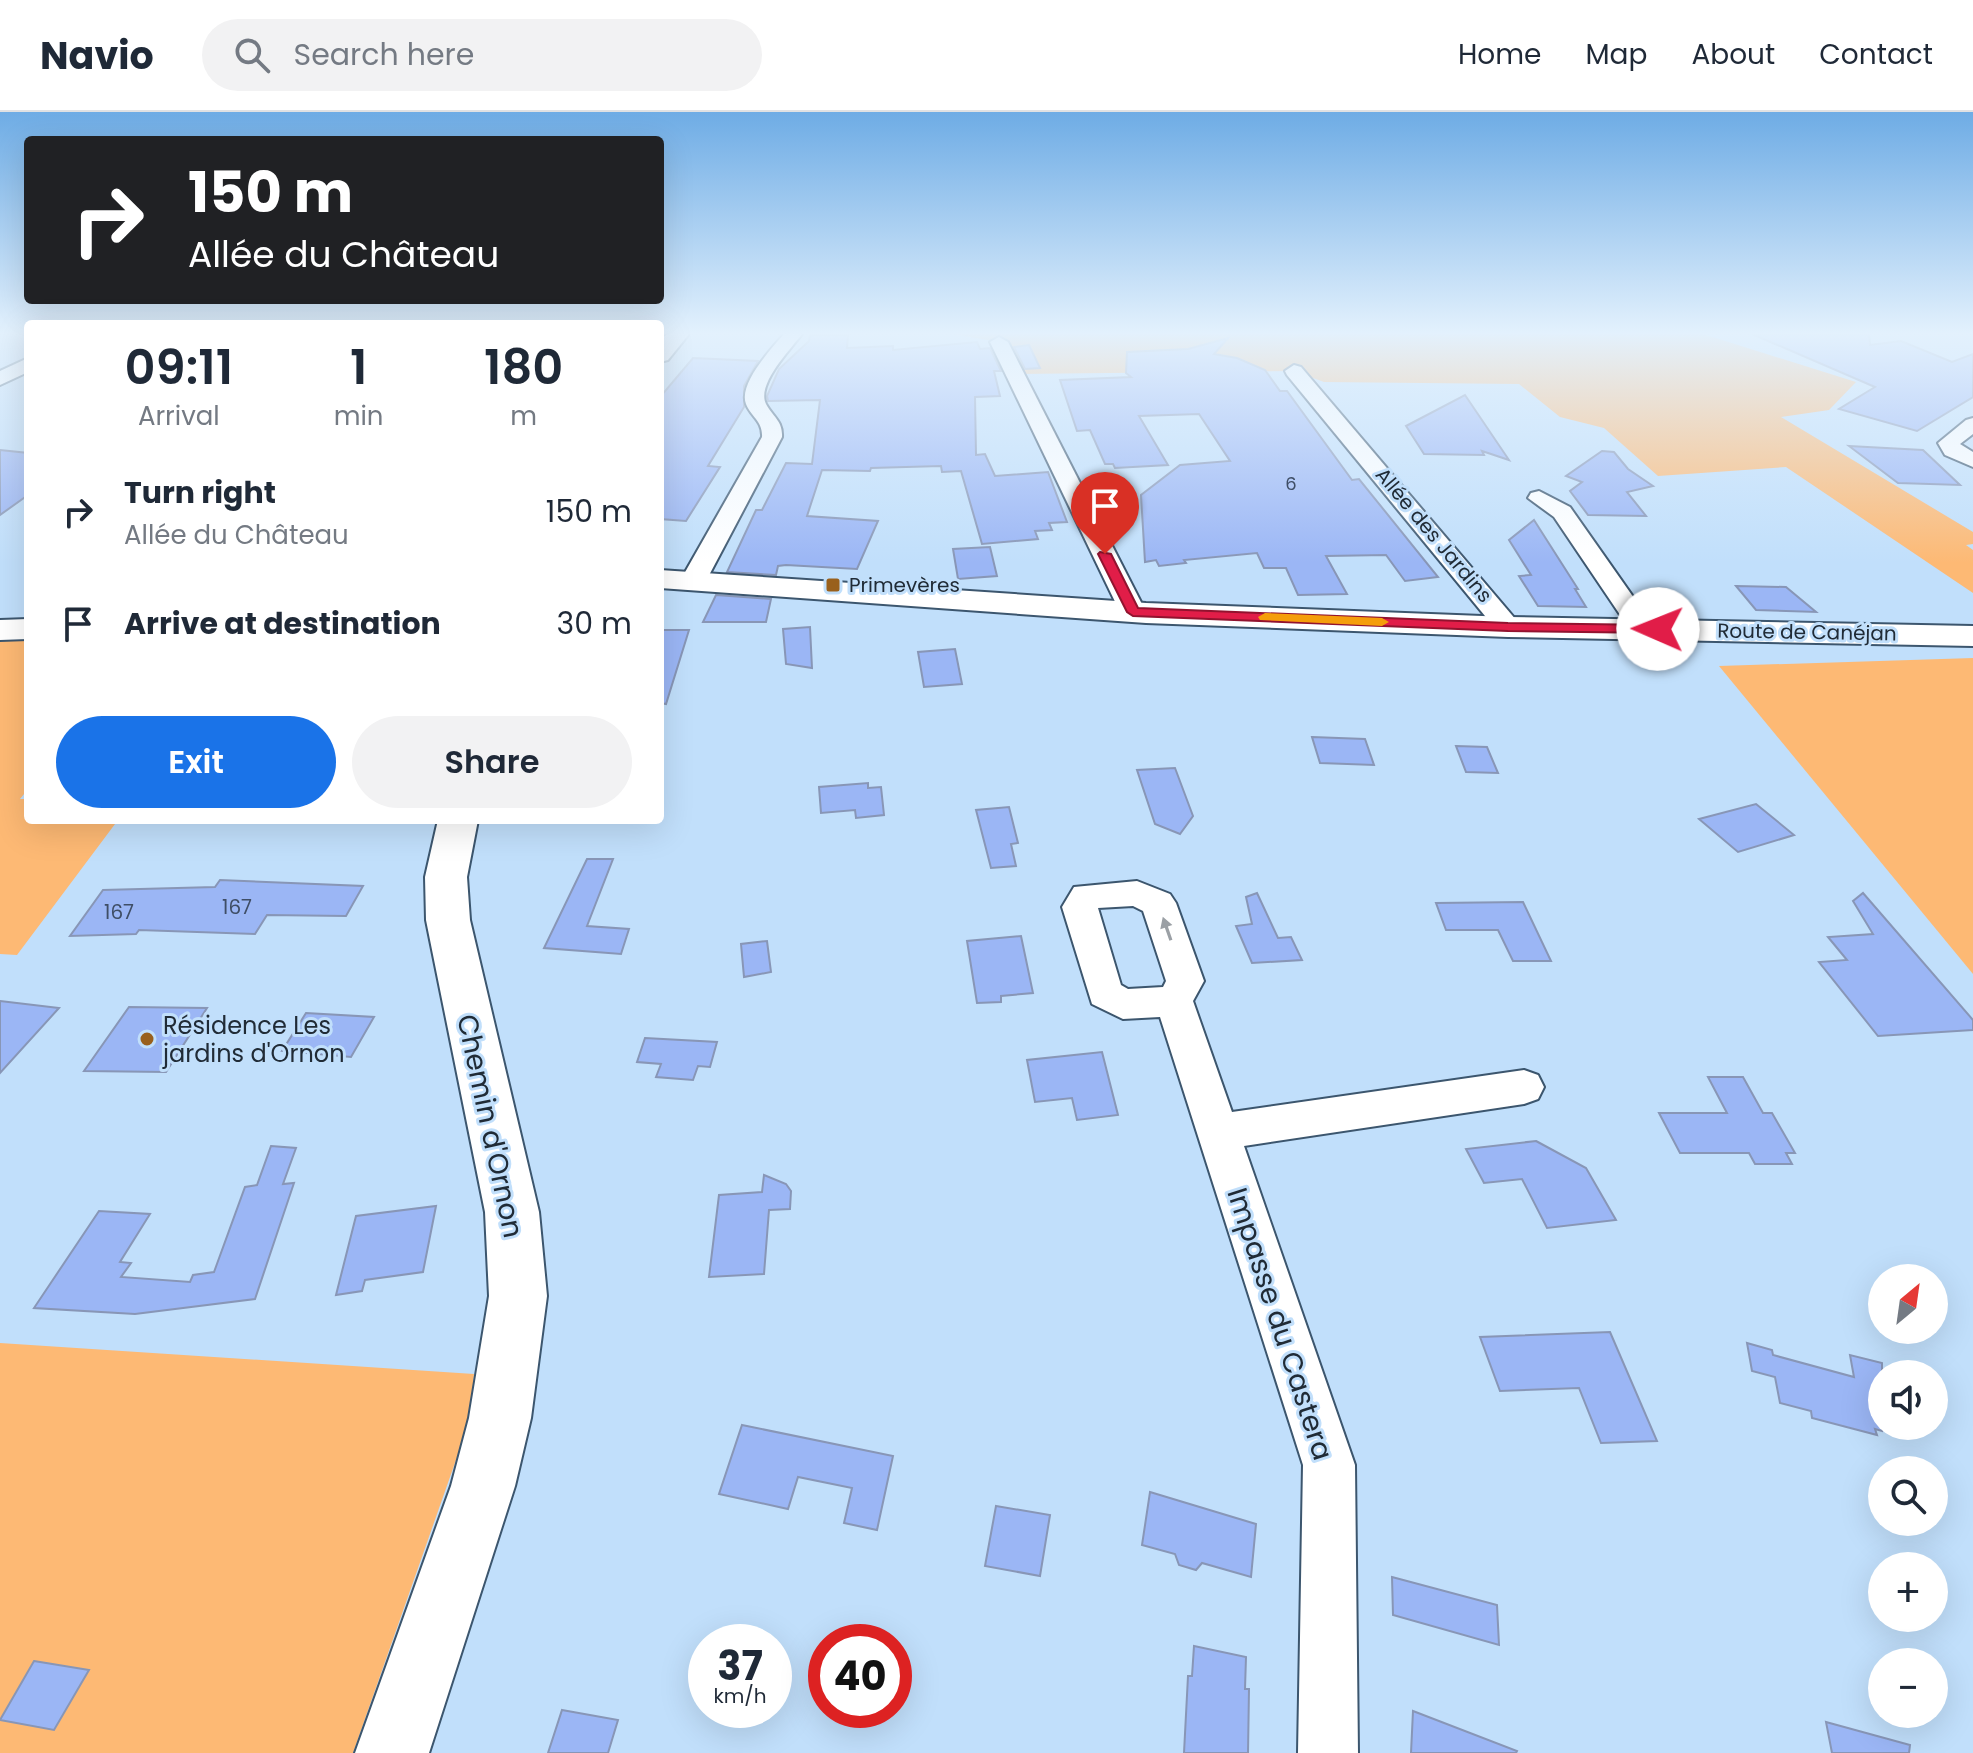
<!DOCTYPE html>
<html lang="en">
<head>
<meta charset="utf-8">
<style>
  body { margin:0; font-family:Poppins,sans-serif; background:#f2f2f3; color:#1f2937; height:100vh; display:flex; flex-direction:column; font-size:30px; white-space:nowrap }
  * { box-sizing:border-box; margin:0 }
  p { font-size:26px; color:#747a83 }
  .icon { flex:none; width:44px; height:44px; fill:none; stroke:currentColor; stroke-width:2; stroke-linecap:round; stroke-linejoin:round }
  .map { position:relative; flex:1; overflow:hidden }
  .side { position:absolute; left:24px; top:208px; width:640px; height:504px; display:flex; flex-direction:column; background:#fff; border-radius:8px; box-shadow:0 8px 32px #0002 }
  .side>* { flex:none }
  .banner { position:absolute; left:24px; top:24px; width:640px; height:168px; border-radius:8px; box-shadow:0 8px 32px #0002; background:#202124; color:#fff; overflow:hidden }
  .needle { width:52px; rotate:29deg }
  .fabs { position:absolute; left:1868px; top:1152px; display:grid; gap:16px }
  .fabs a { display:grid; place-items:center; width:80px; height:80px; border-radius:50%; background:#fff; box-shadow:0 8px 32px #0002; font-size:40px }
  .speed { position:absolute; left:688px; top:1512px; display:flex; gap:16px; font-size:40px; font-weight:700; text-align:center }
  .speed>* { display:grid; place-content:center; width:104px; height:104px; border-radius:50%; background:#fff; box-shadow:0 8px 32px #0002; line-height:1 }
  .speed small { font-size:20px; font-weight:400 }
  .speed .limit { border:12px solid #d22; background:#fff; color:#111 }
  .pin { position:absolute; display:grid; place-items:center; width:68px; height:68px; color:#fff; margin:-82px -34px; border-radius:50% 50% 50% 0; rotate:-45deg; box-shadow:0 0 8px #0007 }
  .pin .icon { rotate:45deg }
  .me { position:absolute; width:88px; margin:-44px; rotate:271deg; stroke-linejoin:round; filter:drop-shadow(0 0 6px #0008) }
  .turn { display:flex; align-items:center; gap:28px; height:168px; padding:0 32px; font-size:36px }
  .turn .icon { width:104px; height:104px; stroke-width:2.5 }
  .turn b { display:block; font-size:56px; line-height:68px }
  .eta { display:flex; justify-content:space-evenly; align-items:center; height:136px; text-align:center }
  .eta b { font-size:48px; font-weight:600; line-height:56px }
  .primary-button { display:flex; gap:16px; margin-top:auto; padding:16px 32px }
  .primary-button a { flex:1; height:92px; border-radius:48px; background:#1a73e8; color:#fff; font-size:32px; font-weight:600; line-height:92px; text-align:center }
  .primary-button a+a { background:#f2f2f3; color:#1f2937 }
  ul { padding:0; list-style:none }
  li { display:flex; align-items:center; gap:24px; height:112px; padding:0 32px }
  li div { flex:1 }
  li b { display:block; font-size:30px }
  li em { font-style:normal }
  header { display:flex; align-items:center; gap:48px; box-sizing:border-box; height:112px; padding:0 40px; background:#fff; border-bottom:2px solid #e0e1e3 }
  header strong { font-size:38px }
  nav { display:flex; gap:44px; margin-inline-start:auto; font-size:28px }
  .search { width:560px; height:72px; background:#f2f2f3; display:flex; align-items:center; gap:20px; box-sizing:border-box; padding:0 28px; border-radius:44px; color:#747a83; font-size:30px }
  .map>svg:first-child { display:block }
  .green { fill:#fdb974 }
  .building { fill:#9bb6f5; stroke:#8896b6; stroke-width:2 }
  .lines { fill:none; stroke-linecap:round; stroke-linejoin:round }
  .minor-casing { stroke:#3c566e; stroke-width:4 }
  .tertiary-casing { stroke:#3c566e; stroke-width:4 }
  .minor { fill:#fff; fill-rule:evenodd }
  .tertiary { fill:#fff; fill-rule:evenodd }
  .oneway { fill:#9ba0a5 }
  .route { fill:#e11d48; stroke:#92132f; stroke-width:2 }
  .slow { fill:#f59e0b }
  .poi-dot { fill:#99601c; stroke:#c1dffb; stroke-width:3 }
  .labels { text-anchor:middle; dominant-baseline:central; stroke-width:6; stroke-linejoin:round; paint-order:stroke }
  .far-number-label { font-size:18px; fill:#3f4e66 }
  .far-street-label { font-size:20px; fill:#202b36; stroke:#c1dffb }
  .far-poi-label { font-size:20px; fill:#202b36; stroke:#c1dffb; text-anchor:start }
  .number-label { font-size:20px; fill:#3f4e66 }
  .poi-label { font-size:24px; fill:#202b36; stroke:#c1dffb; text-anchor:start }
  .near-street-label { font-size:28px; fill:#202b36; stroke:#c1dffb }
</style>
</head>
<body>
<header>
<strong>Navio</strong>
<div class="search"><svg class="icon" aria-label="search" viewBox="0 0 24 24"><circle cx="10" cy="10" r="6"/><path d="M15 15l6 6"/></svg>Search here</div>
<nav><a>Home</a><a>Map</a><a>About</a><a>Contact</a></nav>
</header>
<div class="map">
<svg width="1973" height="1641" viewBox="0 0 1973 1641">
  <rect width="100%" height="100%" fill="#c1dffb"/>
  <g class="green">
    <path d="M953 222H1703L1856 270 1829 298 1781 305 1973 420V432L1966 433 1973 438V481L1786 355 1658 364 1604 316 1560 305 1519 272 1324 270 1294 259 1015 262 999 230Z"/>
    <path d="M28 528V677L20 687H28V708H118L17 843 0 842V529Z"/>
    <path d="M1973 546V862L1719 554Z"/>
    <path d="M0 1231 474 1262 469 1311 353 1641H0Z"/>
  </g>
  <g class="building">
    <path d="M1752 222H1869L1870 233 1901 229 1952 250 1973 242V285L1917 319 1839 297 1875 275Z"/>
    <path d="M810 223H848L847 236 893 234V238L977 230 980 237 990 236 1001 259H994L1000 284 975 285 976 343 985 342 995 364 1048 360 1067 410 1049 411 1052 418 1035 419 1038 427 982 432 961 359 942 360 941 354 871 356 870 359 822 358 807 404 878 409 857 457 786 453 778 454 776 463 727 460 756 398H762L786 351 812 352 820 288 768 289 767 284 779 257 809 229Z"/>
    <path d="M1228 226 1214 242 1237 246 1265 258 1280 279H1287L1352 368 1359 367 1438 465 1405 469 1386 443 1326 444 1347 482 1298 483 1286 456H1264L1257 441 1184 448 1186 451 1159 454 1156 448 1145 450 1141 383 1180 353 1230 349 1199 302 1139 304 1168 353 1115 356 1113 352H1105L1090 318 1077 319 1060 268 1131 265 1126 261 1127 240 1188 237Z"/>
    <path d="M1029 233 1040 256 1025 257 1014 235Z"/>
    <path d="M693 246 758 249 744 274V295L708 354 720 355 686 409 660 407V285Z"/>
    <path d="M1465 283 1509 348 1482 339 1484 343 1424 342 1406 314Z"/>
    <path d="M1849 334 1923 338 1960 373 1898 371Z"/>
    <path d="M0 338 28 341V383L0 403Z"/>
    <path d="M1602 339 1614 340 1628 357 1653 374 1627 380 1646 404 1588 403 1570 379 1582 370 1566 364Z"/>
    <path d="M1534 408 1578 477H1575L1586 495 1538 494 1519 464 1531 463 1509 428Z"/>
    <path d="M990 435 997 464 958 467 953 437Z"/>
    <path d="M1736 474 1786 475 1816 500 1756 498Z"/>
    <path d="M716 483 771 487 766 510H703Z"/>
    <path d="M810 515 812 556 786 552 783 517Z"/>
    <path d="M660 518H689L666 592 660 591Z"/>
    <path d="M955 537 962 572 924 575 918 540Z"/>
    <path d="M1312 625 1365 627 1374 653 1320 651Z"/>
    <path d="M1456 634 1487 635 1498 661 1466 660Z"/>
    <path d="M1175 656 1193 704 1180 722 1155 712 1137 658Z"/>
    <path d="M868 671V676L881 675 884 703 856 706 855 698 821 701 819 675Z"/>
    <path d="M1756 692 1794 723 1738 740 1699 707Z"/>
    <path d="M1009 695 1018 731 1011 732 1016 754 991 756 976 698Z"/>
    <path d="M587 747H613L587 814 629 817 621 842 544 836Z"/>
    <path d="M220 768 363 774 346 804 267 803 255 822 139 818 136 822 70 824 103 778 215 775Z"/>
    <path d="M1257 781 1278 826 1291 825 1302 848 1252 851 1236 814 1252 812 1246 785Z"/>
    <path d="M1863 781 1973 908V918L1878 924 1819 850 1847 848 1828 825 1873 822 1853 789Z"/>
    <path d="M1523 790 1551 849H1513L1498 818H1446L1436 791Z"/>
    <path d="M1021 824 1033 881 1001 884V890L977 891 967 829Z"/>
    <path d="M767 829 771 860 744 865 741 832Z"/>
    <path d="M0 889 59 896 0 961Z"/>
    <path d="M129 895 207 896 166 960 84 959Z"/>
    <path d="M306 901 374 905 351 945 282 939Z"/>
    <path d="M645 926 717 930 710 955 698 954 693 968 656 965 661 952 637 950Z"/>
    <path d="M1102 940 1118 1003 1077 1008 1072 986 1035 990 1027 948Z"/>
    <path d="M1708 965H1743L1763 1001H1772L1795 1041H1786L1792 1052H1755L1749 1041H1680L1659 1001H1727Z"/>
    <path d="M1536 1029 1586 1056 1616 1108 1547 1116 1522 1067 1484 1071 1466 1037Z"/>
    <path d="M271 1034 296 1036 283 1072 294 1071 255 1187 135 1202 34 1196 99 1099 150 1102 120 1150 131 1151 121 1165 190 1170 193 1163 214 1160 245 1075 257 1073Z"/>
    <path d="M764 1063 786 1072 791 1079 790 1097 769 1098 764 1162 709 1165 719 1083 762 1080Z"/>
    <path d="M436 1094 423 1160 365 1168 362 1179 336 1183 356 1104Z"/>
    <path d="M1610 1220 1657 1329 1601 1331 1579 1276 1500 1279 1480 1225Z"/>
    <path d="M1747 1231 1772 1238 1773 1243 1854 1265 1850 1243 1882 1251V1319L1875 1317 1877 1323 1812 1306 1811 1299 1780 1291 1775 1265 1752 1259Z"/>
    <path d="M742 1313 893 1344 877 1418 844 1411 852 1376 798 1365 788 1397 719 1382Z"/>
    <path d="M1150 1380 1256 1412 1251 1465 1202 1451 1196 1458 1179 1453 1175 1442 1142 1433Z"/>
    <path d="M996 1394 1050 1403 1040 1464 985 1454Z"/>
    <path d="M1392 1465 1497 1493 1499 1533 1393 1503Z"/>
    <path d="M1194 1534 1246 1545 1245 1577H1249L1248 1641H1184L1188 1564H1192Z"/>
    <path d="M34 1549 89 1558 54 1618 0 1608Z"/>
    <path d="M562 1598 618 1608 608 1641H548Z"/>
    <path d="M1413 1599 1517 1639 1516 1641H1411Z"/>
    <path d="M1826 1610 1910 1633 1909 1641H1832Z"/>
  </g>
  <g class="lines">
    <defs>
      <g id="minor">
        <path d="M784 222H802C791 237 756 272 766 292 773 305 783 309 782 325L706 469 702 474H684L680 469 762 325C763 309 751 305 746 292 738 272 772 236 784 222Z"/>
        <path d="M999 225 1008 230 1146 500 1142 506H1124L1120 500 990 230Z"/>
        <path d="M28 246V260L0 273V259Z"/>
        <path d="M1294 253 1301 255 1517 509 1521 515 1517 521H1499L1287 263 1285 259Z"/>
        <path d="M1973 306V322L1960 332 1973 340V355L1945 343 1938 331 1966 308Z"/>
        <path d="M1539 379 1570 395 1655 516 1651 522H1633L1554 405 1528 386 1531 381Z"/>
        <path d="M1137 769 1170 782 1176 791 1204 869 1193 889 1232 1000 1524 958 1538 963 1544 975 1538 987 1524 992 1244 1034 1355 1353 1358 1641H1298L1303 1353 1160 905 1123 907 1092 892 1062 795 1074 775ZM1133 794 1143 799 1166 869 1163 875 1128 877 1121 873 1098 796Z"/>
      </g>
      <g id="tertiary">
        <path d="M667 222H689L668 248 660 250V229Z"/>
        <path d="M660 458 1146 491 1508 505 1973 514V534L1508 525 1146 511 660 476Z"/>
        <path d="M28 507V527L0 528V508Z"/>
        <path d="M438 708H478L467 765 470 808 539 1100 547 1184 531 1306 515 1374 429 1641H355L451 1374 469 1306 489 1184 485 1100 426 808 425 765Z"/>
      </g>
    </defs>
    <use href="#minor" class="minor-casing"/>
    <use href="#tertiary" class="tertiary-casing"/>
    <use href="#minor" class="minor"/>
    <use href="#tertiary" class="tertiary"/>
  </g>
  <defs><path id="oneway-solid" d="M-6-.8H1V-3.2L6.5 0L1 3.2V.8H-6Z" transform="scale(2)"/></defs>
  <use class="oneway" href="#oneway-solid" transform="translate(1167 817) rotate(-109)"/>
  <linearGradient id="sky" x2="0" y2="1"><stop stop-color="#6eace5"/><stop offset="0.49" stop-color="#e3f1fd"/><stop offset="1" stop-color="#e3f1fd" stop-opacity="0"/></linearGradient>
  <rect width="1973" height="451" fill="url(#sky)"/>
  <path class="route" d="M1100 440 1111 442 1138 496 1508 511 1658 513 1665 517 1658 521 1508 519 1133 504 1127 500 1098 442Z"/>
  <path class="slow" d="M1265 501 1382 506 1389 510 1382 514 1260 508 1258 505Z"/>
  <g class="poi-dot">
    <rect x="825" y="465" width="16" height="16" rx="4"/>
    <circle cx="147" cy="927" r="8"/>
  </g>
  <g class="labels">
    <g class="far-number-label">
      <text x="1291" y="371">6</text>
    </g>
    <g class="far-street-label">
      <text transform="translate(1434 423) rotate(50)">Allée des Jardins</text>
      <text transform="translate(1807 520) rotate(1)">Route de Canéjan</text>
    </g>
    <g class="far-poi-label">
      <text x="849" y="473">Primevères</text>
    </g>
    <g class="number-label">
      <text x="237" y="795">167</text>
      <text x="119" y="800">167</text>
    </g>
    <g class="poi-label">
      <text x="163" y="913">Résidence Les<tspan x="163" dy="28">jardins d'Ornon</tspan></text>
    </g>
    <g class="near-street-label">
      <text transform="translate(490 1014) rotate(78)">Chemin d'Ornon</text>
      <text transform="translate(1280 1212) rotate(72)">Impasse du Castera</text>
    </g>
  </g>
</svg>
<div class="fabs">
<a><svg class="needle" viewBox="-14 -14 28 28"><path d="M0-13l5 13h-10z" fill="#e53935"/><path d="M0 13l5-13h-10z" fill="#747a83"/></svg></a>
<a><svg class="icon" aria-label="sound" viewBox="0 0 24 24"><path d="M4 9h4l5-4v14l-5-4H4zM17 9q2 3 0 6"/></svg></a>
<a><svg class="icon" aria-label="search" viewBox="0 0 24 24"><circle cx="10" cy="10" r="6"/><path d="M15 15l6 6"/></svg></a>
<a>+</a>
<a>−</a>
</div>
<div class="speed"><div>37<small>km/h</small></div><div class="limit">40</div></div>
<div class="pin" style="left:1105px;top:442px;background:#d93025"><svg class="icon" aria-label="arrive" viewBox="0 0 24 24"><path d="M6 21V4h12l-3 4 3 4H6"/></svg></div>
<svg class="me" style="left:1658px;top:517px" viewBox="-20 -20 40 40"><circle r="19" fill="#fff"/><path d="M0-13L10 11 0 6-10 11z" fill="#e11d48"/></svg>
<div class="banner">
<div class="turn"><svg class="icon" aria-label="right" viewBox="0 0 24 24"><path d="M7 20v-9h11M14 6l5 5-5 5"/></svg><div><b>150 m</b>Allée du Château</div></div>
</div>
<section class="side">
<div class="eta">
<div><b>09:11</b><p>Arrival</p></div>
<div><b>1</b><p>min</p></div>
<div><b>180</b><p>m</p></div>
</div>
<ul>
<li><svg class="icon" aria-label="right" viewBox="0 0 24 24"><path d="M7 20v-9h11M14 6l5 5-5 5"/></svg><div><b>Turn right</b><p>Allée du Château</p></div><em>150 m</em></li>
<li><svg class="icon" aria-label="arrive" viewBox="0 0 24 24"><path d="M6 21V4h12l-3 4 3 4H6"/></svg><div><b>Arrive at destination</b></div><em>30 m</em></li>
</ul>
<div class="primary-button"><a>Exit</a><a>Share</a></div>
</section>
</div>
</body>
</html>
